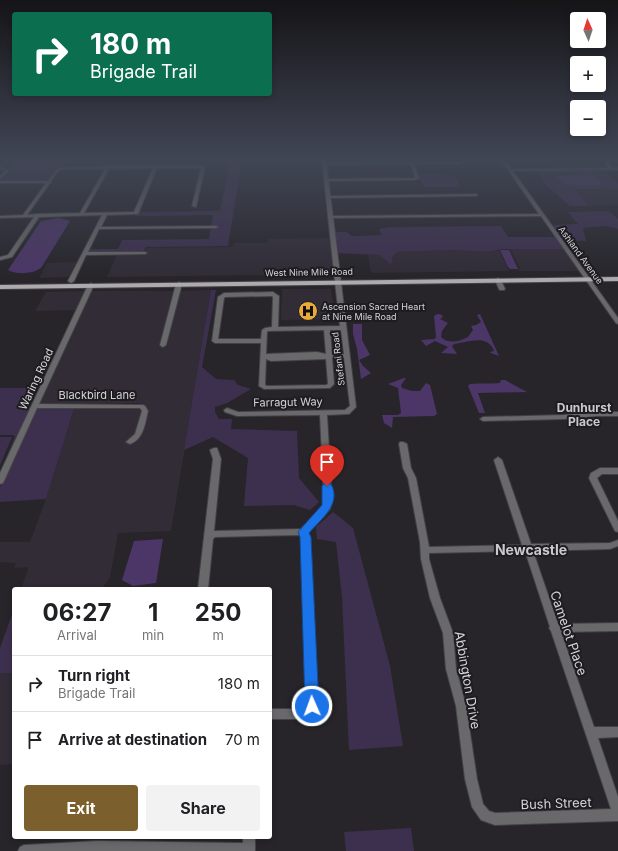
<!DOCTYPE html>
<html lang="en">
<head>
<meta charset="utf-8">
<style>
  body { margin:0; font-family:Inter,sans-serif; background:#f2f2f2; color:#202124; height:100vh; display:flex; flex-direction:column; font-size:15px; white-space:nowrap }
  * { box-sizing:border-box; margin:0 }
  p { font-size:13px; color:#757577 }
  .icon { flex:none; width:22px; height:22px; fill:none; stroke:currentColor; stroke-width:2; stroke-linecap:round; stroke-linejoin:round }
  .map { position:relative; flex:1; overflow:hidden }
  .sheet { position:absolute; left:12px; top:587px; width:260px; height:252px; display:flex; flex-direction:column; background:#fff; border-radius:4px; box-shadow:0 2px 6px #0003 }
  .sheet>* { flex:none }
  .top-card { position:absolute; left:12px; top:12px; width:260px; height:84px; border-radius:4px; box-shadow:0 2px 6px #0003; background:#0b6e4f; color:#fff; overflow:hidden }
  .needle { width:26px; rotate:357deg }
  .buttons { position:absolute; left:570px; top:12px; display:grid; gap:8px }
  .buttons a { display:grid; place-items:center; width:36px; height:36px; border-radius:4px; background:#fff; box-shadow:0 2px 6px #0003; font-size:20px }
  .pin { position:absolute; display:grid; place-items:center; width:34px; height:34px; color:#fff; margin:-41px -17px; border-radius:50% 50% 50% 0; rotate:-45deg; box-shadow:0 0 4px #0007 }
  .pin .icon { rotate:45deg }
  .me { position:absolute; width:44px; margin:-22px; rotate:358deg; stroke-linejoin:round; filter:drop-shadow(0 0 3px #0008) }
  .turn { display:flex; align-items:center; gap:14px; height:84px; padding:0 12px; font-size:18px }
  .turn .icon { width:52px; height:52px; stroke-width:2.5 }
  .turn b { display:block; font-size:28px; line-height:34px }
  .eta { display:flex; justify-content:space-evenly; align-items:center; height:68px; text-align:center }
  .eta b { font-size:24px; font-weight:700; line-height:28px }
  .button { display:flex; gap:8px; margin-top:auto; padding:8px 12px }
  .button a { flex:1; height:46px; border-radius:4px; background:#7b5f2d; color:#fff; font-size:16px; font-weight:700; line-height:46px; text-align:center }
  .button a+a { background:#f2f2f2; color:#202124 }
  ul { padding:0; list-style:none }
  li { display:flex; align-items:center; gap:12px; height:56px; padding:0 12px; border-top:1px solid #e0e0e0 }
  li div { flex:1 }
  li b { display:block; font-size:15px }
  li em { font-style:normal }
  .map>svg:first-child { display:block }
  .built { fill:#312c36 }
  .green { fill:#3d304e }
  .water { fill:#4c3667 }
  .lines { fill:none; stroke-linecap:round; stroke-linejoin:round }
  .minor-casing { stroke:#434146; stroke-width:2 }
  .tertiary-casing { stroke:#434146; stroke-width:2 }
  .primary-casing { stroke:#434146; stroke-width:2 }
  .minor { fill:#69686a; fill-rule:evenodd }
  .tertiary { fill:#69686a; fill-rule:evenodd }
  .primary { fill:#acaaaf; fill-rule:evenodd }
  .route { fill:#1a73e8; stroke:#114b97 }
  .labels { text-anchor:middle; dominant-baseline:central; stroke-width:4; stroke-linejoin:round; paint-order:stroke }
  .far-street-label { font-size:9px; fill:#d5d4d7; stroke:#1e1c20 }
  .far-poi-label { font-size:9px; fill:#d5d4d7; stroke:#1e1c20; text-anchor:start }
  .street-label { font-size:11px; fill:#d5d4d7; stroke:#1e1c20 }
  .neighbourhood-label { font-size:12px; font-weight:bold; fill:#cbc8cf; stroke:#1e1c20 }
  .near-street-label { font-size:13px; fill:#d5d4d7; stroke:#1e1c20 }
  .near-neighbourhood-label { font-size:14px; font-weight:bold; fill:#cbc8cf; stroke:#1e1c20 }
</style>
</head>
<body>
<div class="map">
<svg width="618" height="851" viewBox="0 0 618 851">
  <rect width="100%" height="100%" fill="#27252a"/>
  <g class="built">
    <path d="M572 189H618V205L589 206Z"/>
    <path d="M330 238H331L335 274 107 277 117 254H146L147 252H144L147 248 232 247 235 243H267L269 239Z"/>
    <path d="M508 249H564L579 271H519L518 270 520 268 511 250Z"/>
    <path d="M451 250 487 252 499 250 509 271 371 273 368 254 380 255 387 260H393L392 257 397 252Z"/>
    <path d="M78 262 68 277 39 278 47 263Z"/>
    <path d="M282 289H331L335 319 281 320Z"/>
    <path d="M211 290 171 531 118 533 110 577 102 589H21L29 567 14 568 16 563 0 562V542H30L46 499 74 409 56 408 139 407 142 412 136 434 126 442 129 445 141 435 147 411 146 406 137 403 38 404 90 291H175L161 347 165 346 179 291Z"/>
    <path d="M85 291 77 310 35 311 46 292Z"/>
    <path d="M0 673H14V764L0 765Z"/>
  </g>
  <g class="green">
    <path d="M0 160H68L64 167 56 170 48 180 1 181 17 160Z"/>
    <path d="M230 160H242L228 246 146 247 144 251 89 252 91 249H118L122 240 209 239 213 215 134 216 141 212 220 211Z"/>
    <path d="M536 170H603L618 184V189H573L589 206H570L551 189 546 186Z"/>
    <path d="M434 174 455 176 460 187H424L418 175Z"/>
    <path d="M609 211 618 219V229L606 226 583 228 586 241 561 240 550 225 578 224 568 212Z"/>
    <path d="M501 226 508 237H555L564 249H502L487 252 451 250 397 252 392 257 393 262 390 264 380 255 336 253 334 232H347L352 236 382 235 379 229 389 227Z"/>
    <path d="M211 290H216L202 367 216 379 234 380 238 385 251 389 227 403 215 407V412L219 419H232L231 429 297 431 299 478 319 502 310 510 294 505 244 506 248 458 213 437 184 450Z"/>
    <path d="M0 388H38L28 408H31L0 474 15 437 13 435H0Z"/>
    <path d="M36 408 74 409 46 499 0 502V487Z"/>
    <path d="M0 437H12L0 465Z"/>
    <path d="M333 512 353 528 390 666 403 746 349 750 342 597 336 542 317 539 316 527Z"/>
    <path d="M14 609V673H0V648Z"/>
    <path d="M411 828 414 851H346L344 832Z"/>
  </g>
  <g class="water">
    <path d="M595 175 604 185H565L556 176Z"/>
    <path d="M59 218 70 221 41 268C32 274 18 275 8 270L41 221Z"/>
    <path d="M500 250H509L518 269H510L508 267Z"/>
    <path d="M438 314 442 315 443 317 440 319 448 323 442 331 441 337C447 344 460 342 468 337L473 330 471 326 476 325 481 322 477 315 480 314 499 356 491 353 490 352 494 351C488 334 468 342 454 344L452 346 457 354 441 353 448 347 435 341 426 346 421 340 435 339 436 337 434 316Z"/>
    <path d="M353 324H362V340L370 355 359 360 363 366 371 373 361 379 357 349 353 334Z"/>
    <path d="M404 378H406L401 385 402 388 412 391H420L426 383 430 385 437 414 434 416 393 417 392 428 384 423 382 415H398L401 413 398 388 388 384Z"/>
    <path d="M501 380H505L527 392 478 393 485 413H479L468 386 470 384C480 383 489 384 500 383Z"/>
    <path d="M163 539 156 583 133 586 122 580 134 541Z"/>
  </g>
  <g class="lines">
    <defs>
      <g id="minor">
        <path d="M464 160H469L460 164H414L419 178 415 180 326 181H325V179L415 178 411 164 324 165 322 164 324 163 459 162Z"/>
        <path d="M501 160H505L511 169 608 168 605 163 606 160H610L609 163 612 168H618V170L513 171 618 318V324L616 323 541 216 331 218 329 217 331 216 539 214Z"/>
        <path d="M108 166H203L205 167 196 207 192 206 201 168H157L138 214 107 215 101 227 216 226 218 227 216 228 99 229 88 252H145L147 253 145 254 86 255 74 281 71 283 68 281 102 215 39 217 12 257 0 260V257L8 255 34 217 0 218V216L23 215 46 183H0V181H48L58 168ZM153 168 134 212 84 213 109 169ZM64 169H105L80 213 38 214 27 215 50 183H51V181L59 170Z"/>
        <path d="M0 167 10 170 0 179V176L5 170 0 169Z"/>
        <path d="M477 194V196H476L328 198 326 197 328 196Z"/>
        <path d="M498 278 501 280 505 289 504 290H500L499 289 495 280Z"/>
        <path d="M338 280 341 282 356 407 349 414H347L327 415 332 501 330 509 307 533 309 537 317 706 312 716 302 719H270V709H302L305 708 307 705 301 537 300 535 215 537 213 539 208 589H198L213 459 210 450 214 448H217L221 459 214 531 301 529 323 506 324 501 320 415 237 416 225 412 224 410 227 408 238 412 345 410 350 406 344 358H332L334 384 330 388 264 389 259 386 261 343H215L212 341 218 297 224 293 273 292 279 296 278 327 340 326 335 282ZM272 296 273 297 272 327 265 328 262 330 261 339H218L224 298 225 297ZM324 330 326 354 317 352 266 354 267 332 268 331ZM330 330H341L344 354 332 355ZM266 359 271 361 326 359 328 384 326 385 267 386 265 385Z"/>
        <path d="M179 282 182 284 166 345 163 347 161 346 160 345 176 284Z"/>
        <path d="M91 283 94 285 39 404 143 405 145 406 148 411C145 423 144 439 130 444L126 442 135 434 142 411 140 408H37L4 481 3 483 0 484V473L88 285Z"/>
        <path d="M597 412H618V416H597L564 419 483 421 480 419 483 417 564 415Z"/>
        <path d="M400 442H403L407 444 411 468 416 478 429 547 522 545 494 460 498 457 502 460 531 544 610 543 618 540V546L610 549 533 551 558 624 618 623V631L561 632 594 727H618V737L598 738 618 797V821L495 825 481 820 472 807 465 779 456 706 446 669 443 633 430 598 421 559 420 542 408 478 403 468 399 444ZM525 551 550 627 549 628 551 631 611 809 495 813 489 811 483 804 477 779 466 706 456 669 453 633 440 598 429 559V553Z"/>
        <path d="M600 468H618V474H602L597 478 618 521V532L615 531 614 529 589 478 591 473Z"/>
        <path d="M243 837H255V851H18L20 847 24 845 97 841 243 843Z"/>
      </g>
      <path id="tertiary" d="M322 160H326L341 282 338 284 335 282Z"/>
      <path id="primary" d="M618 277V281L0 289V285Z"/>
    </defs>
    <use href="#minor" class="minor-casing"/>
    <use href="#tertiary" class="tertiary-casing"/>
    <use href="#primary" class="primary-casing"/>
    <use href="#minor" class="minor"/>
    <use href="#tertiary" class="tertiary"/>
    <use href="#primary" class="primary"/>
  </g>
  <linearGradient id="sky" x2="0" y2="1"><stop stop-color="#151417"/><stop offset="0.57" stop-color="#414655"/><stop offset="1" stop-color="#414655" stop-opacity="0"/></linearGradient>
  <rect width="618" height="279" fill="url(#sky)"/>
  <path class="route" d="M327 483 331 484C342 504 321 519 309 533L311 537 319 706 317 710 312 712 307 710 305 706 300 537 298 532 322 505V486L324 484Z"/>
  <defs>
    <symbol id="hospital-disc" viewBox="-11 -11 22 22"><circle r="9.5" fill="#eaaa39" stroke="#1e1c20"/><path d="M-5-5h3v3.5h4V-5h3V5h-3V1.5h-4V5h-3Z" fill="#111"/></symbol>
  </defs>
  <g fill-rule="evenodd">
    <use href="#hospital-disc" x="297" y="300" width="22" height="22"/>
  </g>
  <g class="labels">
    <g class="far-street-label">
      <text transform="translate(581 255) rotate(54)">Ashland Avenue</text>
      <text transform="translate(309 272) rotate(-1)">West Nine Mile Road</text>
      <text transform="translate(338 359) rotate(-97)">Stefani Road</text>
    </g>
    <g class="far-poi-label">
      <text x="322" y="306">Ascension Sacred Heart<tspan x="322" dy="10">at Nine Mile Road</tspan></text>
    </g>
    <g class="street-label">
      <text transform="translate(36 379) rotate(-65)">Waring Road</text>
      <text x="97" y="395">Blackbird Lane</text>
      <text transform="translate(288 402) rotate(-1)">Farragut Way</text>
    </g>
    <g class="neighbourhood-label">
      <text x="584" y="407">Dunhurst<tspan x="584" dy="14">Place</tspan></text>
    </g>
    <g class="near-street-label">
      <text transform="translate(569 633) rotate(71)">Camelot Place</text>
      <text transform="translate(468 680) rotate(80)">Abbington Drive</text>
      <text transform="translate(556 803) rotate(-2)">Bush Street</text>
    </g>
    <g class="near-neighbourhood-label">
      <text x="531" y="549">Newcastle</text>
    </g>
  </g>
</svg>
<div class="buttons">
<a><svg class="needle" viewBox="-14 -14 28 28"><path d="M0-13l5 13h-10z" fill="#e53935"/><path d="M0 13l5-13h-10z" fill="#757577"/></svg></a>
<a>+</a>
<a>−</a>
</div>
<div class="pin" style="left:327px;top:486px;background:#d93025"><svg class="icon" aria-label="arrive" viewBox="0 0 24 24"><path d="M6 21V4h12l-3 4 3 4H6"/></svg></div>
<svg class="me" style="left:312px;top:706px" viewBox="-20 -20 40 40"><circle r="17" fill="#1a73e8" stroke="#fff" stroke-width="3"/><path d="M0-11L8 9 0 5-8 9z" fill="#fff"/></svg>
<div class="top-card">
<div class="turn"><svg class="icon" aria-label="right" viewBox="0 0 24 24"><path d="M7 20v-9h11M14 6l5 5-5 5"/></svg><div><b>180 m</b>Brigade Trail</div></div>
</div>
<section class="sheet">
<div class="eta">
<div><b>06:27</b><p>Arrival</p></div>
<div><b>1</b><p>min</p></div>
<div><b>250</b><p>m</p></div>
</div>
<ul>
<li><svg class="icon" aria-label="right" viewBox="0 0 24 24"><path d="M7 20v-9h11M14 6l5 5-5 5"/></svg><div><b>Turn right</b><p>Brigade Trail</p></div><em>180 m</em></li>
<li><svg class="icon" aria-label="arrive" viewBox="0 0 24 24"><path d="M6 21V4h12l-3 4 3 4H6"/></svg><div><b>Arrive at destination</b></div><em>70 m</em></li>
</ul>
<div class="button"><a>Exit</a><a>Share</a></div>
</section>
</div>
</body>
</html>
